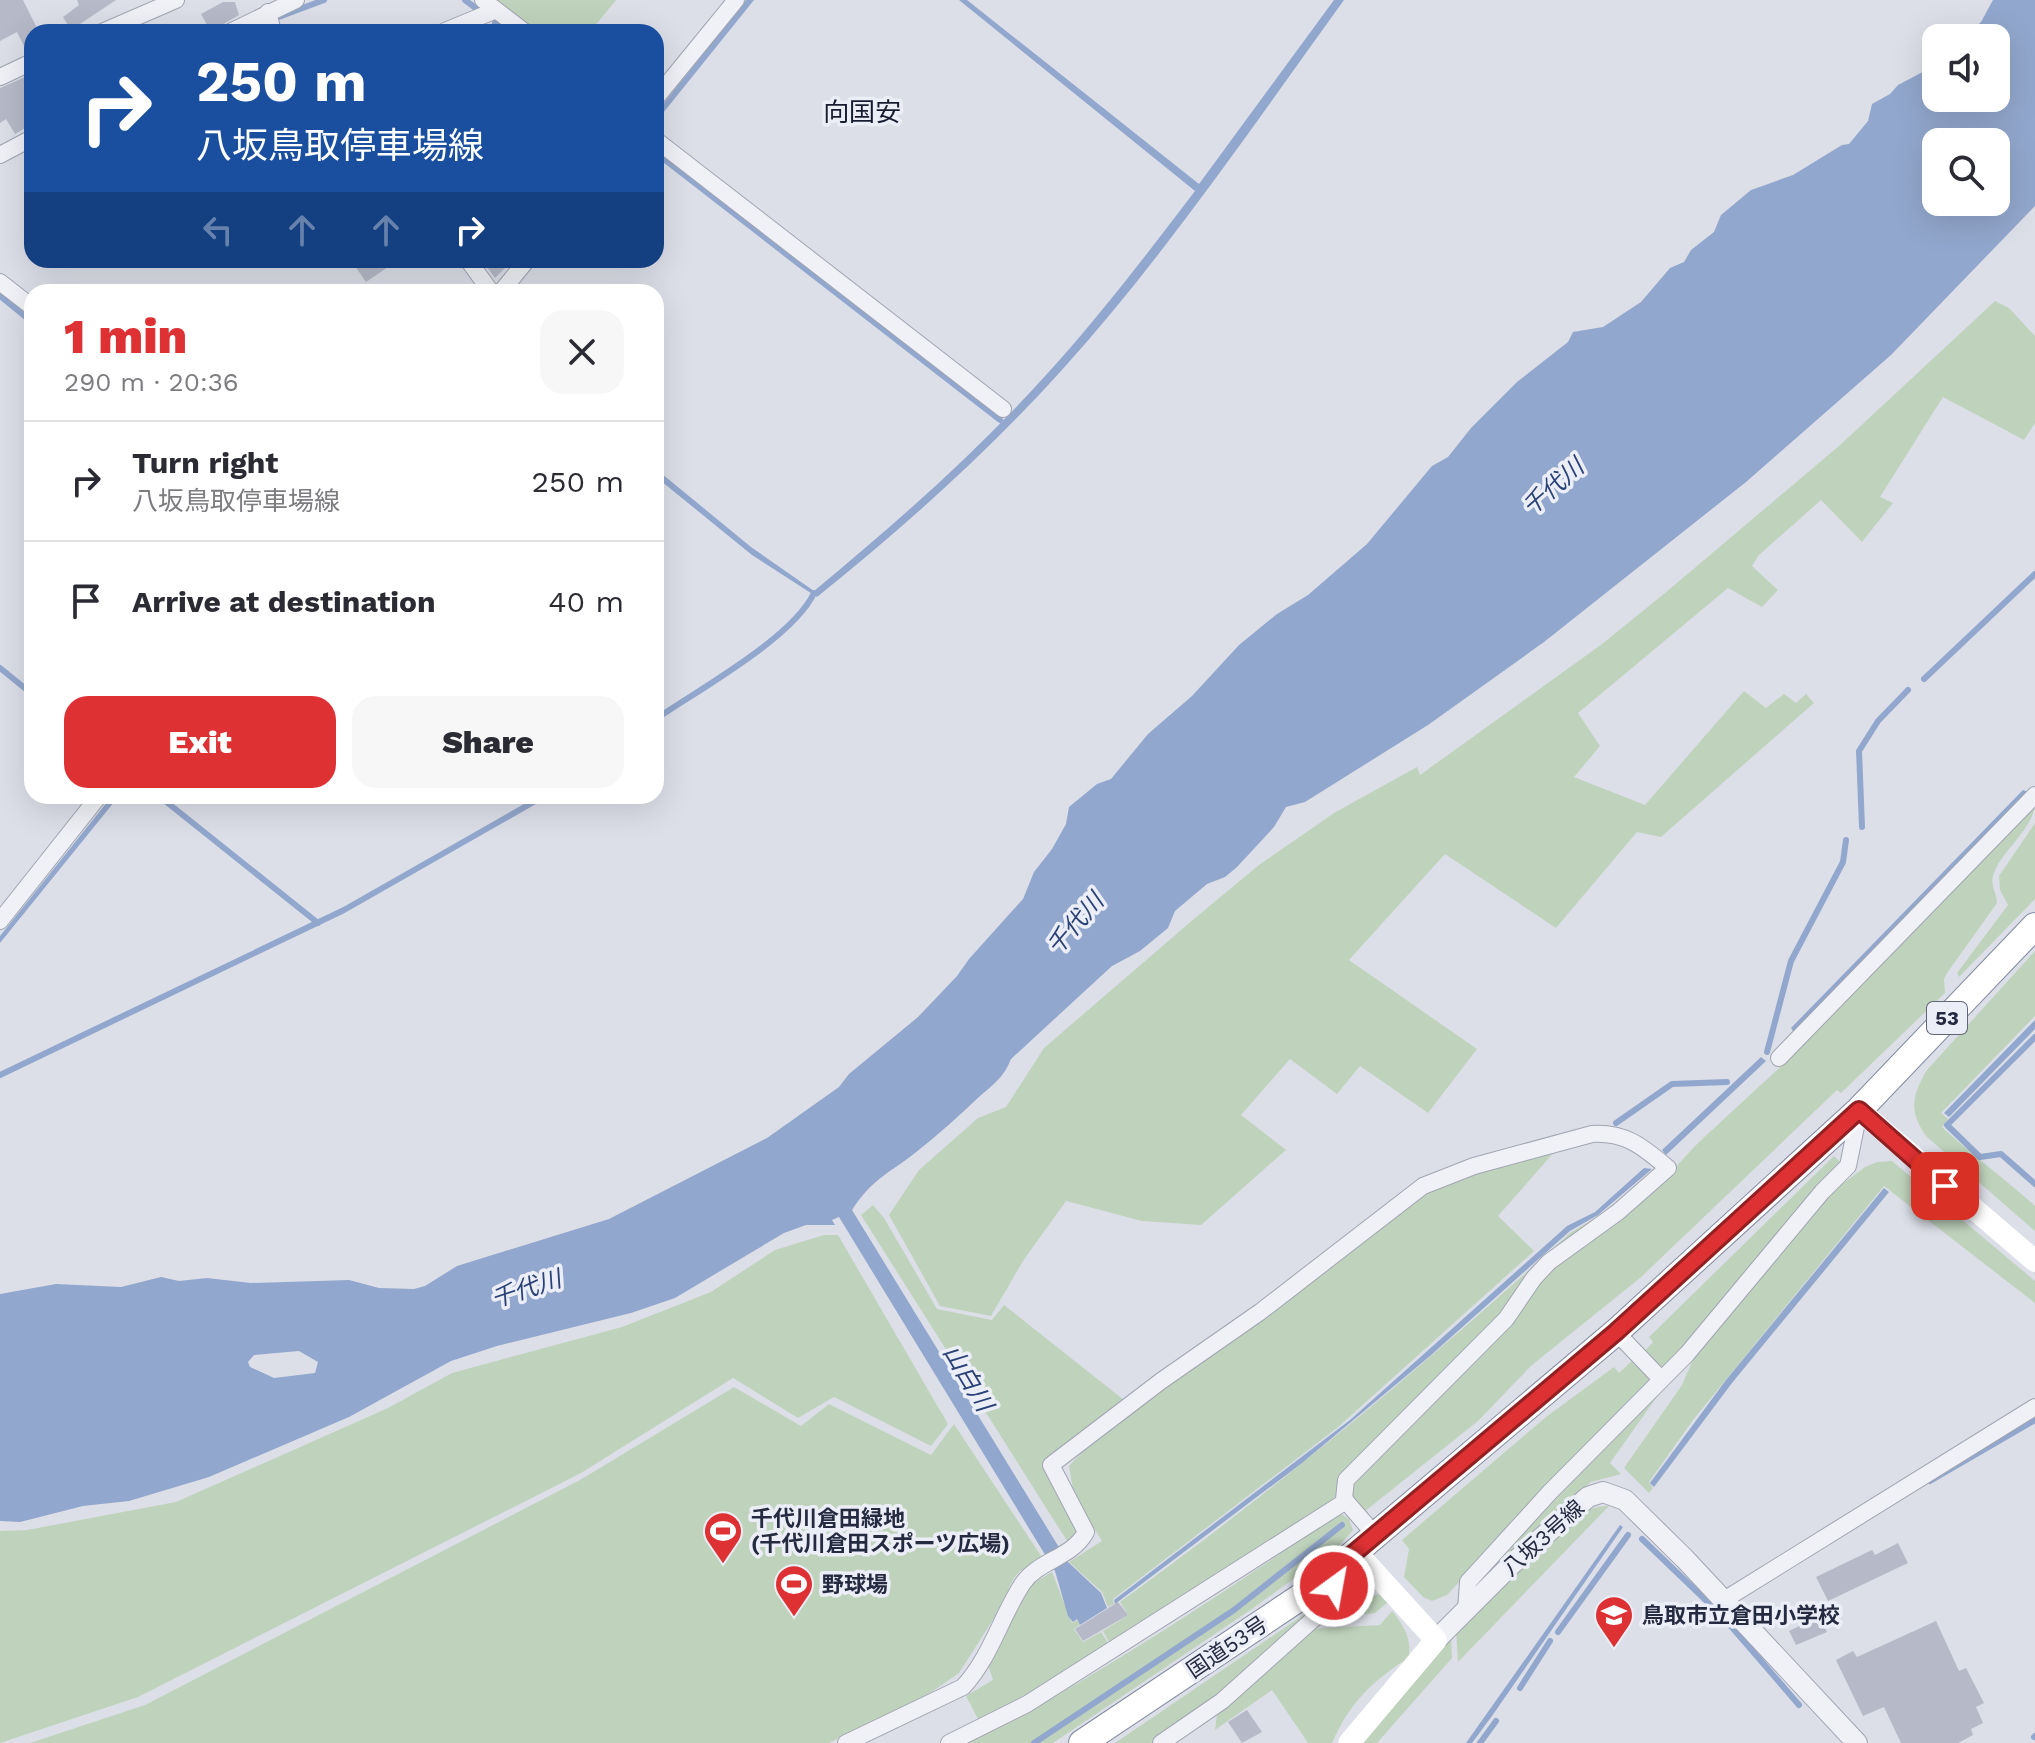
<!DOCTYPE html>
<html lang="en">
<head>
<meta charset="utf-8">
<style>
  body { margin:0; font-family:"Work Sans","Noto Sans JP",sans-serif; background:#f7f7f7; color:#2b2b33; height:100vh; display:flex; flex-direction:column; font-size:30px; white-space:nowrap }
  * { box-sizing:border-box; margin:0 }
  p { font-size:26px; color:#7c7c81 }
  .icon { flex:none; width:44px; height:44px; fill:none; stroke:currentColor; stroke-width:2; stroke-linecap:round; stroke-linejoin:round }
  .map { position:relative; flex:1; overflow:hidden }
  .side { position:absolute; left:24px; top:284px; width:640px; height:520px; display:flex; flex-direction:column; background:#fff; border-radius:24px; box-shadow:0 8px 32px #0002 }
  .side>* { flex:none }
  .banner { position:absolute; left:24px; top:24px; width:640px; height:244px; border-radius:24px; box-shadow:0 8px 32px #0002; background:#1a4fa0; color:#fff; overflow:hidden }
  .buttons { position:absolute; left:1922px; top:24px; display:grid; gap:16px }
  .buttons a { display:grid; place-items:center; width:88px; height:88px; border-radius:16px; background:#fff; box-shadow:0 8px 32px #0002; font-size:40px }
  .pin { position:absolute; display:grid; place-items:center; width:68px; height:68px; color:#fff; margin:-34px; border-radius:16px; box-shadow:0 4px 12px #0006 }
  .me { position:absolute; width:88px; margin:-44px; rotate:32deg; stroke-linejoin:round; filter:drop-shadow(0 0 6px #0008) }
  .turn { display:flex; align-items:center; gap:28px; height:168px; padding:0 40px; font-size:36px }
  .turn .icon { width:104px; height:104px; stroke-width:2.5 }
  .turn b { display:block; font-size:56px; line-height:68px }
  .lanes { display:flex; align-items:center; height:76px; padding:0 40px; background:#0003; justify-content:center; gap:40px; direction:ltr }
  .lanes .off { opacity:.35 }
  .round { display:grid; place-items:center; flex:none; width:84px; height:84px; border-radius:24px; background:#f7f7f7 }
  .headline { display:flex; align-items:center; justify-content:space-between; height:136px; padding:0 40px }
  h1 { font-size:48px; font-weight:800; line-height:60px; color:#dd3134 }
  .button { display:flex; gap:16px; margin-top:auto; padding:16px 40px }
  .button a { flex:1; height:92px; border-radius:24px; background:#dd3134; color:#fff; font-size:32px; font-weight:800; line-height:92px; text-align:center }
  .button a+a { background:#f7f7f7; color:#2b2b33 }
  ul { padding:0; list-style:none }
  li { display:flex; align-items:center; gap:24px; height:120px; padding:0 40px; border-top:2px solid #e1e1e2 }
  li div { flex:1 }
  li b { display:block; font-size:30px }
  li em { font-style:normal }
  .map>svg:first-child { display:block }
  .green { fill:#bfd3bc }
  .water { fill:#92a7cd; fill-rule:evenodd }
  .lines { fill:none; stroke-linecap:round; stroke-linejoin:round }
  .stream { stroke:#92a7cd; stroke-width:6 }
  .building { fill:#b6bac8 }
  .minor-casing { stroke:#a1a5b2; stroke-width:18 }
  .tertiary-casing { stroke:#a1a5b2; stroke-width:22 }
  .trunk-casing { stroke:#828aa0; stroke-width:28 }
  .minor { stroke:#eff1f6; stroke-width:16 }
  .tertiary { stroke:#eff1f6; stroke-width:20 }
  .secondary { stroke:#fff; stroke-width:22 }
  .trunk { stroke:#fff; stroke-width:26 }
  .route-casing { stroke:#902022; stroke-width:20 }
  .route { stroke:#dd3134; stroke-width:14 }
  .labels { text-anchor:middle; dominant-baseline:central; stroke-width:7; stroke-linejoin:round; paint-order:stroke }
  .shield { fill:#ebeef6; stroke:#606577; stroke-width:2 }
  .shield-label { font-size:20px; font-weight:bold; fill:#242a40 }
  .poi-label { font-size:22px; font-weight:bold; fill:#242a40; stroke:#ebeef6; text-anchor:start }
  .street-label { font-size:22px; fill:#242a40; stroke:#ebeef6 }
  .water-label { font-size:24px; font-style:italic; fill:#2a4278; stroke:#ebeef6 }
  .quarter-label { font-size:26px; fill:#171c30; stroke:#ebeef6 }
</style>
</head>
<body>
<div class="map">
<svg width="2035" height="1743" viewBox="0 0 2035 1743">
  <rect width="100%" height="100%" fill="#dcdfe8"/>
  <g class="green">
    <path d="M497 0H616L590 32H538Z"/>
    <path d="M1995 301 2009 308 2035 336V423L2024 440 1943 397 1880 497 1893 503 1862 542 1821 500 1759 555 1752 566 1778 590 1762 607 1728 588 1578 713 1600 746 1574 777 1645 805 1744 691 1766 708 1784 694 1796 703 1806 694 1814 703 1661 837 1637 832 1556 928 1445 854 1349 960 1477 1049 1428 1113 1360 1066 1337 1094 1290 1059 1241 1115 1286 1150 1201 1225 1142 1221 1066 1201 1023 1261 991 1316 940 1306 889 1215 919 1170 978 1118 1006 1107 1044 1048 1195 918 1259 865 1334 813 1417 767 1420 775 1602 644 1665 593 1839 446Z"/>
    <path d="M2035 802C2035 828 2003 849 1994 873 1989 884 1997 893 1997 903L1947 973 1944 979 1945 993 1841 1093 1837 1090 1640 1278 1532 1365 1478 1421 1364 1512 1353 1500 1351 1483 1542 1274 1655 1189 1698 1143 1777 1070Z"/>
    <path d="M2035 823V899L1959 977 1957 973 2008 905 2000 890 1999 876Z"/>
    <path d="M2035 951V1016L1941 1113 1948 1119 1942 1127C1973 1156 2004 1178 2035 1206V1231L1927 1137C1908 1112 1912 1095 1927 1070Z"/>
    <path d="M1556 1150 1498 1216 1534 1251 1337 1428 1113 1599 1114 1604 1108 1607 1102 1592 1069 1562 1102 1541 1074 1495 1069 1466 1094 1439 1430 1190 1495 1165Z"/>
    <path d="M1834 1156 1840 1162 1690 1343 1661 1369 1642 1354 1653 1342 1649 1337Z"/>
    <path d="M1892 1161 2035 1281V1303L1884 1186 1693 1420 1649 1482 1653 1488 1649 1493 1624 1468 1682 1385 1697 1350 1825 1197 1865 1167 1877 1162Z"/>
    <path d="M1658 1166V1171L1498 1320 1338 1482 1336 1495 1329 1504 1180 1601 1109 1642 1103 1631 1128 1615 1120 1602C1278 1488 1426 1364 1570 1233L1603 1213Z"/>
    <path d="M873 1205 884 1218 937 1309 992 1320 1004 1305 1124 1400 1045 1462 1073 1517 1076 1533 1069 1544 861 1215Z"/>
    <path d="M824 1235H838L948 1424 931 1446 834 1397 798 1418 733 1378 581 1473 138 1697 0 1743V1531L27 1530 176 1502 388 1408 452 1373 622 1327 711 1292 775 1250Z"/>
    <path d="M1634 1359 1652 1379 1447 1595 1432 1601 1423 1597 1404 1577 1409 1549 1402 1540 1546 1417 1614 1367 1619 1373Z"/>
    <path d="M734 1387 801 1426 829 1404 931 1455 954 1424 1043 1559 1020 1571 1014 1578 994 1618 959 1673 930 1693 829 1743H30L145 1705 580 1480Z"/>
    <path d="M1661 1391 1610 1463 1621 1474 1591 1482 1478 1579Z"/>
    <path d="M1610 1505 1458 1662 1456 1631 1580 1515 1593 1508Z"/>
    <path d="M1340 1513 1349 1519 1353 1530 1340 1545 1252 1609 1053 1743H968C1097 1678 1220 1595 1340 1513Z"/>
    <path d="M1052 1572 1072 1623 1077 1620 1080 1625 1074 1629 1083 1642 1101 1632 1108 1643 1039 1687 979 1721 966 1696 993 1680 987 1662 1030 1585Z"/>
    <path d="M1379 1594 1388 1602 1375 1613 1325 1618 1330 1610Z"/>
    <path d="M1324 1601 1203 1710 1151 1743H1115Z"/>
    <path d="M1392 1611C1405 1626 1415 1645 1406 1665L1402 1662C1368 1685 1349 1705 1332 1743H1308L1272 1690 1215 1730 1217 1714 1308 1629 1380 1625Z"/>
    <path d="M1451 1635 1452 1658 1377 1743H1363Z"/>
  </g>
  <g class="water">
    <path d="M746 0H754L659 118 656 117V113Z"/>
    <path d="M959 0H967L1199 184 1334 0H1344C1253 126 1165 256 1061 371 986 454 903 528 817 597L752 555 656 477V469L751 547 814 591C896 523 975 454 1046 375 1099 317 1147 254 1195 191Z"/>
    <path d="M1993 0H2035V206L1891 355 1746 482 1544 642 1428 725 1305 802 1286 807 1274 827 1237 867 1225 877 1207 884 1175 911 1168 928 1140 951 1112 966 1011 1059C1004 1077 994 1084 980 1096 959 1116 938 1135 915 1153 888 1174 872 1179 852 1210L1068 1562 1101 1593 1107 1608 1080 1625 1077 1619 1073 1622 1068 1616 1055 1571 839 1217 832 1220 835 1225H806L784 1233 675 1298 631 1313 497 1346 451 1361 349 1417 209 1477 129 1501 83 1506 20 1522 0 1521V1294L56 1284 121 1287 161 1277 179 1281 207 1278 251 1283 349 1280 379 1288 414 1289 425 1286 457 1266 609 1219 767 1138 839 1087 849 1074 918 1017 957 976 969 959 1023 899 1034 872 1052 849 1066 824 1069 807 1097 784 1111 779 1148 734 1192 696 1239 645 1277 614 1308 595 1367 544 1432 466 1448 457 1471 428 1517 382 1568 342 1573 332 1603 327 1641 302 1670 268 1684 262 1691 250 1714 232 1721 215 1751 190 1793 175 1842 145 1849 144 1868 121 1872 104 1890 94 1898 85 1936 65V98H1996V38H1963L1981 22ZM1936 142H1996V202H1936ZM299 1351 318 1362 315 1373 274 1378 250 1367 248 1362 254 1355Z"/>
    <path d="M2023 790 2031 793 1795 1034 1791 1028Z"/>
    <path d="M112 796H119L0 943V936Z"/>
    <path d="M2035 1020V1029L1949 1117 1944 1113Z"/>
    <path d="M1761 1057 1766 1061 1666 1155 1662 1150Z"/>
    <path d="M1644 1168 1652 1169 1598 1215 1570 1231 1430 1356 1302 1463 1115 1604 1114 1600 1350 1420 1567 1226 1595 1212Z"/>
    <path d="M1884 1188 1889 1192 1732 1383 1654 1487 1650 1483 1726 1380Z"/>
    <path d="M1620 1525 1623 1527 1492 1716 1472 1743H1466Z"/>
  </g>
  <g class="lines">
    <g class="stream">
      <path d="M465 0 477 9"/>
      <path d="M276 18 324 0"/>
      <path d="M495 23 506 32"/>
      <path d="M656 153 1000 420"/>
      <path d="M0 296 32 322"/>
      <path d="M0 668 32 694"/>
      <path d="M1924 679 2035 574"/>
      <path d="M656 719C698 690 793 638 814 593"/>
      <path d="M159 796 318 923"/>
      <path d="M1862 827 1859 751 1878 721 1908 690"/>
      <path d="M2035 1037 1947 1125 1980 1157 2001 1154 2035 1184"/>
      <path d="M1767 1052 1791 961 1843 862 1846 840"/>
      <path d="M0 1075 344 910 544 796"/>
      <path d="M1616 1123 1672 1084 1727 1082"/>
      <path d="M1930 1481 2035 1420"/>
      <path d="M1642 1539 1715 1609"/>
      <path d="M1730 1625 1799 1705"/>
      <path d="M1558 1632 1628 1535"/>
      <path d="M1520 1688 1550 1641"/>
      <path d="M2034 1737 2035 1736"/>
      <path d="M1034 1743 1234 1610 1342 1525"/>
      <path d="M1480 1743 1496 1721"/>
    </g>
  </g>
  <g class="building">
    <path d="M0 0H23L39 32H32V51L27 52 17 32 0 41Z"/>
    <path d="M77 0H116L71 30 63 17 79 5Z"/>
    <path d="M223 2H235L239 15 225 23 219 32H211L201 14Z"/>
    <path d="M32 74V89L26 93 32 102V124L15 134 6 119 0 123V88Z"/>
    <path d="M363 260H398L366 282 355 266Z"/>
    <path d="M482 260H513L495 278Z"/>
    <path d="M1898 1543 1908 1563 1828 1601 1816 1577 1872 1550 1875 1555Z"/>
    <path d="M1118 1602 1128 1615 1083 1641 1075 1629Z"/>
    <path d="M1820 1616 1827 1632 1796 1645 1789 1631Z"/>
    <path d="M1936 1621 1959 1671 1966 1668 1984 1703 1976 1707 1983 1723 1971 1729 1973 1735 1958 1743H1901L1884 1707 1863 1716 1836 1660 1853 1651 1857 1657Z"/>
    <path d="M1247 1710 1262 1732 1242 1743 1228 1722Z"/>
  </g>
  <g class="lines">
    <defs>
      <g id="minor">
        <path d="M483 0 525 32"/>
        <path d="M268 12 273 32"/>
        <path d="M445 31 496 10"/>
        <path d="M102 32 176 0"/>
        <path d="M230 32 296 0"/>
        <path d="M0 77 32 62"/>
        <path d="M656 98 736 0"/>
        <path d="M656 140 1003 409"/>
        <path d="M0 155 32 138"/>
        <path d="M468 260 491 292"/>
        <path d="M0 282 32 307"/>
        <path d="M501 292 527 260"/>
        <path d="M0 921 99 796"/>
        <path d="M1779 1058 2035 795"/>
        <path d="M1616 1332 1660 1378"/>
        <path d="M1724 1600 2035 1407"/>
        <path d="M1466 1610 1468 1582 1550 1492 1687 1354 1822 1192 1848 1166 1859 1112"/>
        <path d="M846 1743 963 1687C991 1657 1001 1616 1023 1583 1039 1560 1072 1558 1086 1532L1051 1465 1161 1381 1260 1312 1423 1186 1474 1166 1592 1134C1626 1132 1643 1147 1668 1168L1618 1212 1549 1262 1534 1278 1506 1319 1346 1480 1344 1499 1376 1536"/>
        <path d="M949 1743 1027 1704 1346 1501"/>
        <path d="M1161 1743 1222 1701 1327 1607 1339 1569"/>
      </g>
      <path id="tertiary" d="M1436 1640 1512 1564 1588 1497 1603 1492 1625 1500 1685 1559 1857 1743"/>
      <path id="trunk" d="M1082 1743 1308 1592 1616 1332 1859 1110 2035 926"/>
    </defs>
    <use href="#minor" class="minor-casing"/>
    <use href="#tertiary" class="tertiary-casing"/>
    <use href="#trunk" class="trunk-casing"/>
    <use href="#minor" class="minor"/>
    <use href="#tertiary" class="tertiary"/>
    <g class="secondary">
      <path d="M1859 1110 2035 1261"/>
      <path d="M1349 1743 1436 1640 1356 1552"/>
    </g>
    <use href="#trunk" class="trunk"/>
  </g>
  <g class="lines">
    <defs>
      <path id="route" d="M1334 1586 1341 1564 1616 1332 1859 1110 1945 1186"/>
    </defs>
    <use href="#route" class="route-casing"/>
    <use href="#route" class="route"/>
  </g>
  <defs>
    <symbol id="stadium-pin" viewBox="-11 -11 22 30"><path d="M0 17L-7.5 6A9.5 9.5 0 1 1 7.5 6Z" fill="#dd3134" stroke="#ebeef6"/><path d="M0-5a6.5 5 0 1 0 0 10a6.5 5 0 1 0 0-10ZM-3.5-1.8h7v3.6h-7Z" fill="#fff"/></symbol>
    <symbol id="school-pin" viewBox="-11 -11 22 30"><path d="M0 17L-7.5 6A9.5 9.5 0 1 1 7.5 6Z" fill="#dd3134" stroke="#ebeef6"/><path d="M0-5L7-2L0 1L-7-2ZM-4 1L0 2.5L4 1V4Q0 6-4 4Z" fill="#fff"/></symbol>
  </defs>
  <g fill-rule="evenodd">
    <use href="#stadium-pin" x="701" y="1509" width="44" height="60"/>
    <use href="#stadium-pin" x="772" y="1562" width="44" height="60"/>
    <use href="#school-pin" x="1592" y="1593" width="44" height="60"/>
  </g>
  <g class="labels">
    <rect class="shield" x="1927" y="1002" width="40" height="32" rx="6"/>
    <g class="shield-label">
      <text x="1947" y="1018">53</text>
    </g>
    <g class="poi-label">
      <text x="751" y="1518">千代川倉田緑地<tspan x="751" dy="25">(千代川倉田スポーツ広場)</tspan></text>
      <text x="822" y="1584">野球場</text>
      <text x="1642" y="1615">鳥取市立倉田小学校</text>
    </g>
    <g class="street-label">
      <text transform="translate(1543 1538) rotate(-42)">八坂3号線</text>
      <text transform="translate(1227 1647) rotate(-34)">国道53号</text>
    </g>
    <g class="water-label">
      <text transform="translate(1553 487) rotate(-41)">千代川</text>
      <text transform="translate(1075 924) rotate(-49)">千代川</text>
      <text transform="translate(526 1289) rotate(-18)">千代川</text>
      <text transform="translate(968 1378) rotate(59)">山白川</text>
    </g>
    <g class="quarter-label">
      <text x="862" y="112">向国安</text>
    </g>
  </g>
</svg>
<div class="buttons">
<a><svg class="icon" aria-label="sound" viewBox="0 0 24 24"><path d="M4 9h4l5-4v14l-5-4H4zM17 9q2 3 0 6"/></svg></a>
<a><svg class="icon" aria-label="search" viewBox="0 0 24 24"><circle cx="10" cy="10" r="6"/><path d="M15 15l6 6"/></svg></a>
</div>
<div class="pin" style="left:1945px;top:1186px;background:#d93025"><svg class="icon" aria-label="arrive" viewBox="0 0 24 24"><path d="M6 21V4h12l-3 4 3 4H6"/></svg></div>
<svg class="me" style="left:1334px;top:1586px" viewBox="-20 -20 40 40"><circle r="17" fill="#dd3134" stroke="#fff" stroke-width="3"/><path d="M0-11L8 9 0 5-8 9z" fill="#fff"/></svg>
<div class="banner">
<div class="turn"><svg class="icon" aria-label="right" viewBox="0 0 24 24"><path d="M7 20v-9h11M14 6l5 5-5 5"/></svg><div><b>250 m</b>八坂鳥取停車場線</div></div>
<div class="lanes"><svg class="icon off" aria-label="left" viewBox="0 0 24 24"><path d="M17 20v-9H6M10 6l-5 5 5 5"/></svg><svg class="icon off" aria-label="ahead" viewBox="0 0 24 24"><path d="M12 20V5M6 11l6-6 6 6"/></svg><svg class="icon off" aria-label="ahead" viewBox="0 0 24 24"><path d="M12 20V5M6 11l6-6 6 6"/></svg><svg class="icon" aria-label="right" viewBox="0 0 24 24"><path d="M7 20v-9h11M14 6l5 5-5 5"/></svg></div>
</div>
<section class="side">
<div class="headline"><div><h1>1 min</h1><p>290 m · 20:36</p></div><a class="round"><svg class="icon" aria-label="close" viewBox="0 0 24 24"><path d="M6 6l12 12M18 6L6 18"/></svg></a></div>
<ul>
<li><svg class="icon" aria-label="right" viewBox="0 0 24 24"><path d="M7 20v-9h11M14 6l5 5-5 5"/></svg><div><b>Turn right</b><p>八坂鳥取停車場線</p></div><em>250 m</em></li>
<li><svg class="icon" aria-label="arrive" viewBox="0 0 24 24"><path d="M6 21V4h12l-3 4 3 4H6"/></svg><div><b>Arrive at destination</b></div><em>40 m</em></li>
</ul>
<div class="button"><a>Exit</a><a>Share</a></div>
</section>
</div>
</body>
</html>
